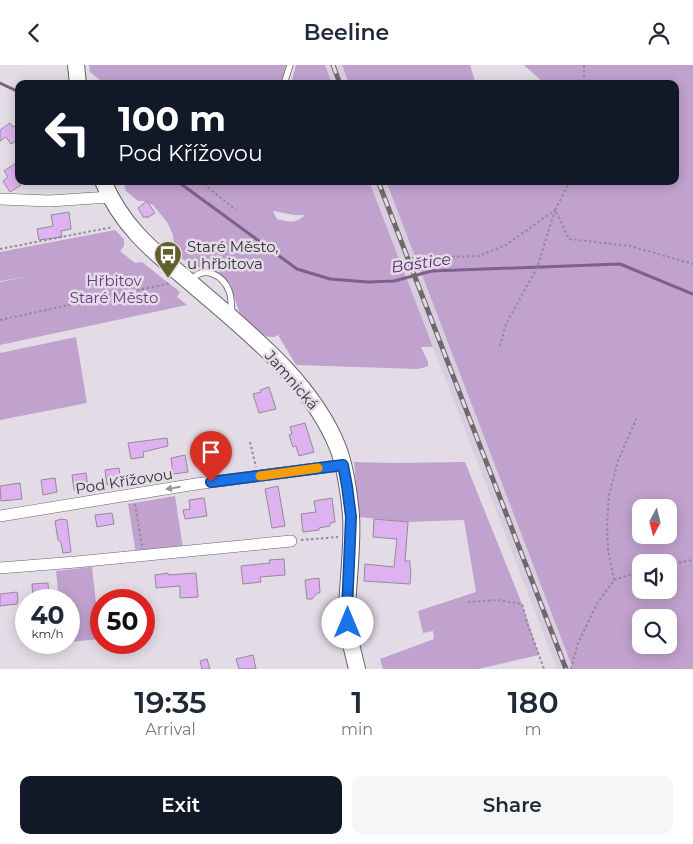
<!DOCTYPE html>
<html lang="en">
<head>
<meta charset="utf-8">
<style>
  body { margin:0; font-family:Montserrat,sans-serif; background:#f6f6f7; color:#1f2937; height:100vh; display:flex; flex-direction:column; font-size:19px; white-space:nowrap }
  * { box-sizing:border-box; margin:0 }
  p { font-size:16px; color:#747a83 }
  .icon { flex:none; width:28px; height:28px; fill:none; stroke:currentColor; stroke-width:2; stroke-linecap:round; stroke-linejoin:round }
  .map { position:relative; height:604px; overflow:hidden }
  .side { display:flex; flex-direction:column; background:#fff; flex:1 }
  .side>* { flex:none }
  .guide { position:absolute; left:15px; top:15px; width:664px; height:105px; border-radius:10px; box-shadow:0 2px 12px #0003; background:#111827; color:#fff; overflow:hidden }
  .needle { width:32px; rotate:187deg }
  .controls { position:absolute; left:632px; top:434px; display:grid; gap:10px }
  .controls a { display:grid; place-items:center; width:45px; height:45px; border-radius:10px; background:#fff; box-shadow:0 2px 12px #0003; font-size:25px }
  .speed { position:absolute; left:15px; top:524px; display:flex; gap:10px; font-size:25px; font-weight:700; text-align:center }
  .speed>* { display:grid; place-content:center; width:65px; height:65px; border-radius:50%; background:#fff; box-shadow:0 2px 12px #0003; line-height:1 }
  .speed small { font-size:12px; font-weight:400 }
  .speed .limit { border:8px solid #d22; background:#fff; color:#111 }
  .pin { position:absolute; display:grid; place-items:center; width:42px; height:42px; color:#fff; margin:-51px -21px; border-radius:50% 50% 50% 0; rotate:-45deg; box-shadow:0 0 5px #0007 }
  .pin .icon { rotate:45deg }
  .me { position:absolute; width:55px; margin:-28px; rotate:0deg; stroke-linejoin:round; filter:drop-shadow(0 0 4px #0008) }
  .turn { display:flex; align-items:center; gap:18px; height:105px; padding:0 20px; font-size:22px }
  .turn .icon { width:65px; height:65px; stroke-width:2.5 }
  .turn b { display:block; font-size:35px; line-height:42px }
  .eta { display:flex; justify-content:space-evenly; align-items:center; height:85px; text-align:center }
  .eta b { font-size:30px; font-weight:600; line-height:35px }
  .action { display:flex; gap:10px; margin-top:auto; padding:10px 20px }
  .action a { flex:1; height:58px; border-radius:10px; background:#111827; color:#fff; font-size:20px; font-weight:600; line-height:58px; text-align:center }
  .action a+a { background:#f6f6f7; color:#1f2937 }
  header { display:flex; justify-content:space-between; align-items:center; height:65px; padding:0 20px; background:#fff; font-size:22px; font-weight:600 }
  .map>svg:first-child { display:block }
  .built { fill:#d9cedd }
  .green { fill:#c1a2ce; fill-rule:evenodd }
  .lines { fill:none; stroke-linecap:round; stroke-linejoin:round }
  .stream { stroke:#7e608b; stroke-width:3 }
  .building { fill:#deb1f0; stroke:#928c95 }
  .service-casing { stroke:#666169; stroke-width:7 }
  .minor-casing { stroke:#666169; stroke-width:12 }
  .secondary-casing { stroke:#666169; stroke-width:18 }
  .path { stroke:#918c93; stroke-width:2; stroke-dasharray:2.5 2.5; stroke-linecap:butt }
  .service { stroke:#fff; stroke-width:5.5 }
  .minor { stroke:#fff; stroke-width:11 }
  .secondary { stroke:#fff; stroke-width:16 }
  .rail-casing { stroke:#6d696f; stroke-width:5 }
  .rail { stroke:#e3dce6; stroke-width:3; stroke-dasharray:9; stroke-linecap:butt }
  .oneway { fill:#9a989a }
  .route-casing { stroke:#114b97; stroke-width:12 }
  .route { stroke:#1a73e8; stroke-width:9 }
  .slow { stroke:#f59e0b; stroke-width:9 }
  .labels { text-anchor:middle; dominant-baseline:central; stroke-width:5; stroke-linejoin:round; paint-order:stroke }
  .poi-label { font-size:15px; fill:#353236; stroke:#e3dce6; text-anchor:start }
  .park-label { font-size:15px; fill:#6d3781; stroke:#e3dce6 }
  .street-label { font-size:15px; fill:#353236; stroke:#e3dce6 }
  .water-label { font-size:16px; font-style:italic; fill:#5c266f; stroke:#e3dce6 }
</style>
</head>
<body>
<header><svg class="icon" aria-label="back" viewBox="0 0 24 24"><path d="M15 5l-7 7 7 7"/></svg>Beeline<svg class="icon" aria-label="person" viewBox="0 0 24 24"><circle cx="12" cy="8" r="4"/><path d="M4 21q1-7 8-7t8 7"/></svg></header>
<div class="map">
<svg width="693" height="604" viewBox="0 0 693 604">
  <rect width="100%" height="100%" fill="#e3dce6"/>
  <g class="built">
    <path d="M325 0H342L349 19H332Z"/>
    <path d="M369 116H386L573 604H557Z"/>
  </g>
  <g class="green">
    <path d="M89 0H286L281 19H105L90 7Z"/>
    <path d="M296 0H325L332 19H291Z"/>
    <path d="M342 0H470L476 19H349Z"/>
    <path d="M524 0H693V604H573L386 116H675V19H545ZM641 442H669V470H641ZM641 498H669V525H641ZM641 552H669V580H641Z"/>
    <path d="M123 116H369L433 282H421L428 297V301L422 303 417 304 296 300 278 270 274 272 261 271 242 255 231 223 217 209 209 204 200 203 182 194 174 185 173 170 167 157 153 140 143 136H138L126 126ZM273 146 294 150H305C295 159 289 157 277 154Z"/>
    <path d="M115 165 124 174V181L120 186 135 198 142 197 180 227 177 232 187 240 0 280V217L25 212 0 216V187Z"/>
    <path d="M76 272 87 338 0 355V288Z"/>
    <path d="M354 397 393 398 465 397 522 539 539 590 478 604H383L380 594 434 574 433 566 423 568 418 546 476 527 464 455 408 457 359 452Z"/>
    <path d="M175 431 183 483 136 489 128 439Z"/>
    <path d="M92 502 100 574 69 577V535H59L56 506Z"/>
  </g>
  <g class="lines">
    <g class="stream">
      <path d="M0 18 19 27"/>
      <path d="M177 116 297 204 330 214 368 217 394 216 432 206 620 199 693 229"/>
    </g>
  </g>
  <g class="building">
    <path d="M10 58 13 62 15 61 19 67V74L11 79 6 72 0 76V65Z"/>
    <path d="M19 96V118L21 120 10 127 3 116 8 112 4 106Z"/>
    <path d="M147 136 155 148 147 153 146 151 144 153 138 143Z"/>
    <path d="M69 147 71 164 61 166 62 172 39 175 37 164 53 161 51 150Z"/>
    <path d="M269 322 276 344 259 348 253 329 261 327 260 325Z"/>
    <path d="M305 358 314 387 299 391 296 381 293 382 289 370 292 369 290 362Z"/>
    <path d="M167 373 168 381 143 387 144 392 131 394 128 378Z"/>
    <path d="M218 386 221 401 206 403 204 389Z"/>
    <path d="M185 390 188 407 173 409 171 393Z"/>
    <path d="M119 403 121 417 107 420 105 405Z"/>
    <path d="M86 408 88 423 74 425 72 410Z"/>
    <path d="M55 413 57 427 43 430 41 415Z"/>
    <path d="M20 418 22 434 1 436 0 421Z"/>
    <path d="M278 421 285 461 272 463 265 424Z"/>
    <path d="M204 433 207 451 185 454 183 445 190 444 189 435Z"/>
    <path d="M332 433 335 457 330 458V461L319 463V465L303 467 301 449 316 447 314 436Z"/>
    <path d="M112 448 114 459 97 462 95 450Z"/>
    <path d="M61 454 67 455 71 487 63 488 61 478 58 475 55 456Z"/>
    <path d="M374 454 408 457 405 496H410V503L411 504 410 519 364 516 365 499 394 502 397 474 373 472Z"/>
    <path d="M284 494 285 510 260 512 261 517 243 519 241 501 270 498 269 495Z"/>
    <path d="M168 508V510L196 508 198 532 180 533V521L156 523 155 510Z"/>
    <path d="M319 513 320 528H317L312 534H307L305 515Z"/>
    <path d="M48 518 49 533 33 534 32 519Z"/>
    <path d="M17 527 18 533 17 539 0 541V529Z"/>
    <path d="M253 590 256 604H239L236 594Z"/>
    <path d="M207 594 210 604H202L200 596Z"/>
  </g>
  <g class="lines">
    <defs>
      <g id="service">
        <path d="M284 19 290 0"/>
        <path d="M191 215C204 200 223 210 229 226 232 233 231 242 232 250"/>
      </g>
      <g id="minor">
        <path d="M0 134 49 136 110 132"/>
        <path d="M0 451 196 419 343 400"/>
        <path d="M0 503 76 497 291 476"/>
      </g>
      <g id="secondary">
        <path d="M76 0 78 19"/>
        <path d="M103 116C122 162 154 187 191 218 245 265 312 316 338 383 346 404 349 428 351 450 353 481 348 514 347 545L350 575 357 604"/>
      </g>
    </defs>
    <use href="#service" class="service-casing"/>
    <use href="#minor" class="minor-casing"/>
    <use href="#secondary" class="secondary-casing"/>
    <g class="path">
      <path d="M584 0V19"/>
      <path d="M200 116 236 145"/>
      <path d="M570 116 555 145 569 174 630 181 693 199"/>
      <path d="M0 184 113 162"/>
      <path d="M407 193 479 191 506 180 555 145"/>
      <path d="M0 255 171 218"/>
      <path d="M500 281 506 259 537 203 555 145"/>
      <path d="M250 377 256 402"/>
      <path d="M135 439 142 481"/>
      <path d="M301 475 338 472"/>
      <path d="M669 499 693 495"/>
      <path d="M614 515 608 485 607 459 609 430 618 396 637 352"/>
      <path d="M468 537 498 535 522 539 528 560 544 604"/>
      <path d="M571 604 578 578 597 539 614 515 641 506"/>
    </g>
    <use href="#service" class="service"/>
    <use href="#minor" class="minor"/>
    <use href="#secondary" class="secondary"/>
    <defs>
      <g id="rail">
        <path d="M333 0 340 19"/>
        <path d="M378 116 566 604"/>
      </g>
    </defs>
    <use href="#rail" class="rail-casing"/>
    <use href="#rail" class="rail"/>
  </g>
  <defs><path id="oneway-solid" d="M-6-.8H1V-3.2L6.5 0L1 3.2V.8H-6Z" transform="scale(1.25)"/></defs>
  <use class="oneway" href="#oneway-solid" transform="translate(173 423) rotate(171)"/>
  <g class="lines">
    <defs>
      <path id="route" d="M211 417 343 400 347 421 351 452 347 545 348 558"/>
    </defs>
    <use href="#route" class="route-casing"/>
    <use href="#route" class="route"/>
    <path class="slow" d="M260 411 318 403"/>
  </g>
  <defs>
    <symbol id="bus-pin" viewBox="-11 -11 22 30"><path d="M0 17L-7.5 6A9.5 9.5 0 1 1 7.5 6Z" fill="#615f2b" stroke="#e3dce6"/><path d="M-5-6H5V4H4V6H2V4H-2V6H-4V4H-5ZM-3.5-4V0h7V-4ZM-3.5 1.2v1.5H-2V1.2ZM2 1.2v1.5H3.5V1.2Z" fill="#fff"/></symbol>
  </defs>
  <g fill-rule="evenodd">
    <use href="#bus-pin" x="152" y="174" width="32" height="43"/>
  </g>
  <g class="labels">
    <g class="poi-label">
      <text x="187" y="181">Staré Město,<tspan x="187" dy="17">u hřbitova</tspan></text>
    </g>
    <g class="park-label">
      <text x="114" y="215">Hřbitov<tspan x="114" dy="17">Staré Město</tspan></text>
    </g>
    <g class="street-label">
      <text transform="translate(292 315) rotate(49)">Jamnická</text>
      <text transform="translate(124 416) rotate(-9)">Pod Křížovou</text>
    </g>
    <g class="water-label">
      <text transform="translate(421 198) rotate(-8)">Baštice</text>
    </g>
  </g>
</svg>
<div class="controls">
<a><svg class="needle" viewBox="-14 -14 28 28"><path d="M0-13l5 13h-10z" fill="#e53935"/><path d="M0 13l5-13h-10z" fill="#747a83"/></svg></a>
<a><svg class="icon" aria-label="sound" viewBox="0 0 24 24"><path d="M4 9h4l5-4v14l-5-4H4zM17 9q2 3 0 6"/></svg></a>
<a><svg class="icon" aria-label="search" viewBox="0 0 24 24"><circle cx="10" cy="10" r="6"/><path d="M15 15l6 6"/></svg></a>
</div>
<div class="speed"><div>40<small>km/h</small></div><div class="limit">50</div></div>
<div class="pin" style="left:211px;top:417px;background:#d93025"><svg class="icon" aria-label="arrive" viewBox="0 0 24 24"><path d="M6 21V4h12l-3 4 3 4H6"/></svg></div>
<svg class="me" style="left:348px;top:558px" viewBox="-20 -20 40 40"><circle r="19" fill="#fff"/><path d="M0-13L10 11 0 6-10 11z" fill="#1a73e8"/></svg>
<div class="guide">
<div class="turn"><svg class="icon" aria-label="left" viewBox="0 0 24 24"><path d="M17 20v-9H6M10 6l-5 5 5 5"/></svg><div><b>100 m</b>Pod Křížovou</div></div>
</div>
</div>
<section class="side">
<div class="eta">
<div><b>19:35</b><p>Arrival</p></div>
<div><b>1</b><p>min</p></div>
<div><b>180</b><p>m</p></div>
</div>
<div class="action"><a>Exit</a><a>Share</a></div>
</section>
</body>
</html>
